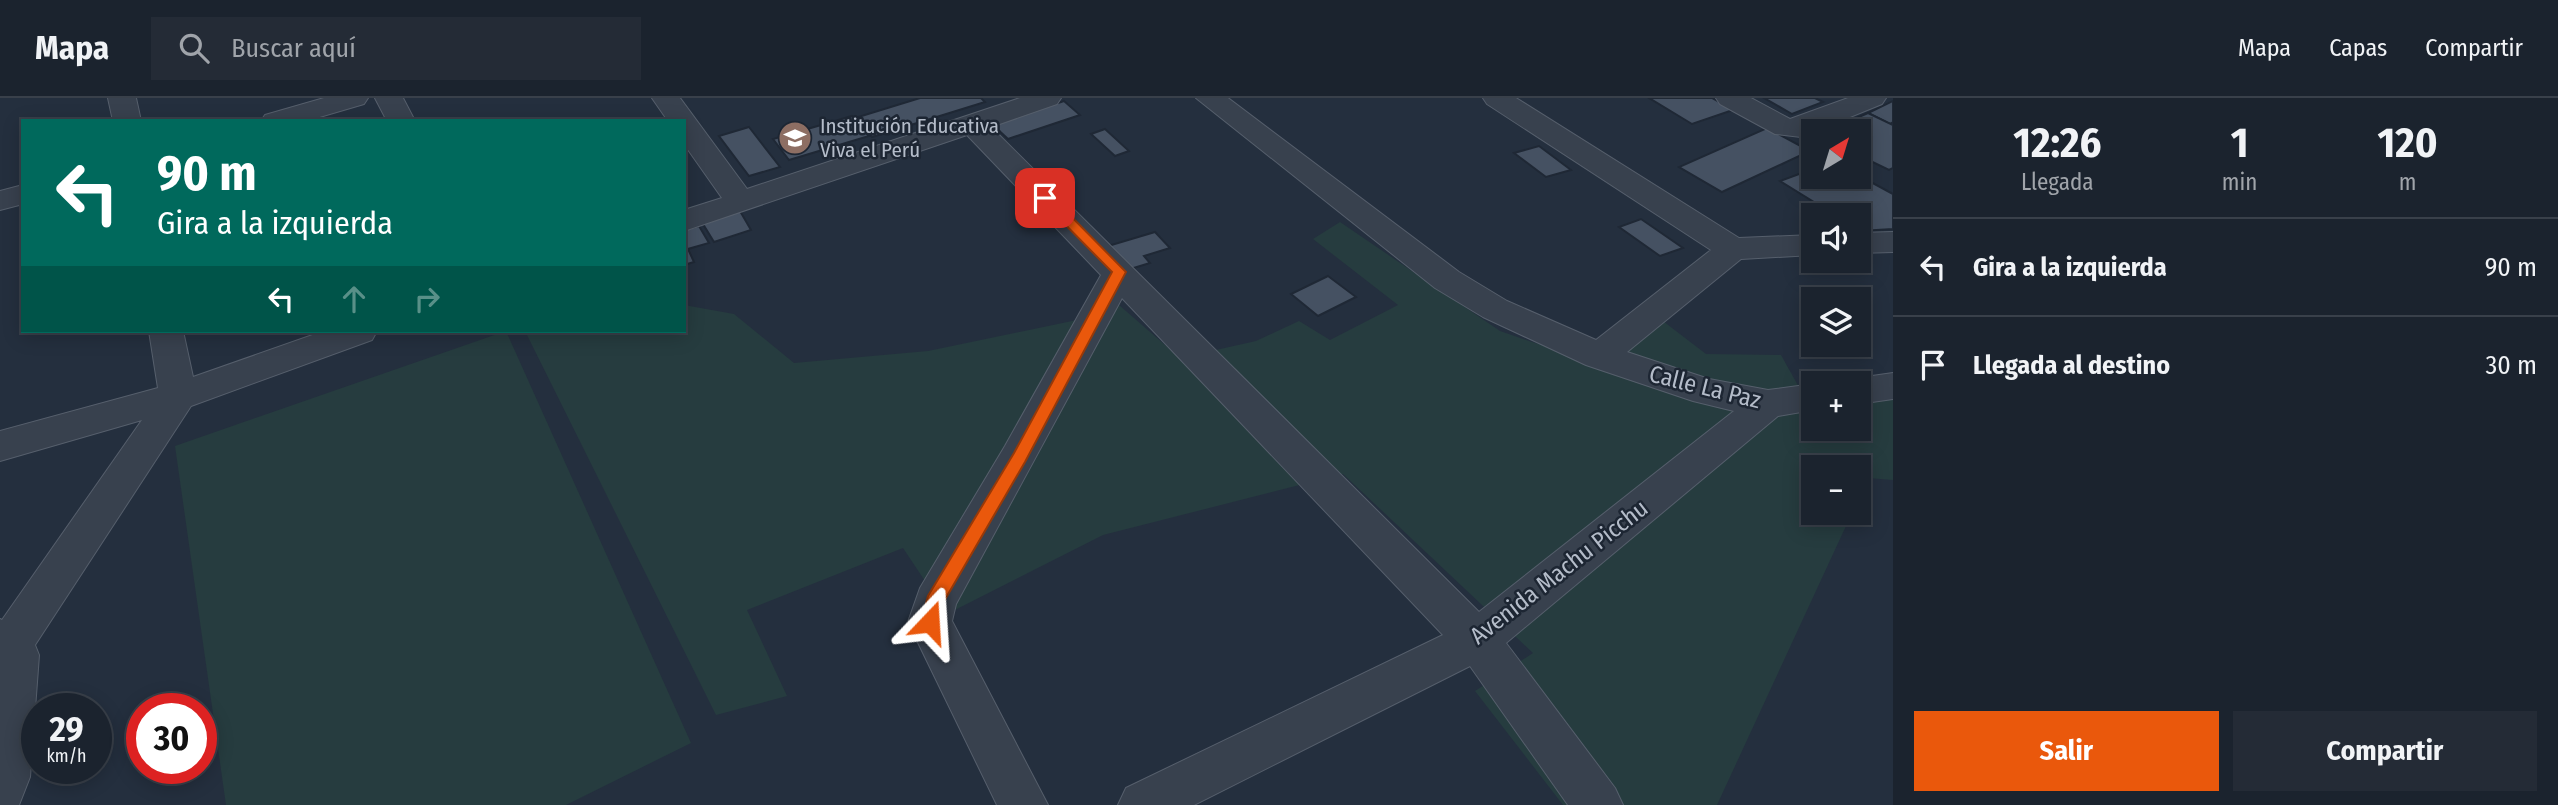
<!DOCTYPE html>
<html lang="es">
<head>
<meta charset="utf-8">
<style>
  body { margin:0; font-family:"Fira Sans Condensed",sans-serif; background:#242b36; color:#f1f3f6; height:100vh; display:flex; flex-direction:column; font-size:26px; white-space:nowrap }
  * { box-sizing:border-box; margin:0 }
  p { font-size:23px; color:#a0a4aa }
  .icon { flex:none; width:38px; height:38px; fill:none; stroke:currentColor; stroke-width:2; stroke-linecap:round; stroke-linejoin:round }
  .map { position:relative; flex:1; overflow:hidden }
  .panel { display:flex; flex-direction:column; background:#1b232e; width:665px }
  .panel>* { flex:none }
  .banner { position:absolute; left:21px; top:21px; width:665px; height:214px; border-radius:0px; box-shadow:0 4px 18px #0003,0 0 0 2px #39404a; background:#00695c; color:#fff; overflow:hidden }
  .needle { width:46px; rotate:38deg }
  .tools { position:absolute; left:1801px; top:21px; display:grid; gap:14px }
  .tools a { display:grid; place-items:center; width:70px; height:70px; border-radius:0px; background:#1b232e; box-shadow:0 4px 18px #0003,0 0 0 2px #39404a; font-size:35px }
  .speed { position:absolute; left:21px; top:595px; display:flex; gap:14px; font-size:35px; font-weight:700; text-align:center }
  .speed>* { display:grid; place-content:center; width:91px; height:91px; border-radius:50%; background:#1b232e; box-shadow:0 4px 18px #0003,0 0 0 2px #39404a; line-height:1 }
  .speed small { font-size:18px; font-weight:400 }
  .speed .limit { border:10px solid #d22; background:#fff; color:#111 }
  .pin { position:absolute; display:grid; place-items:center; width:60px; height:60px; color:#fff; margin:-30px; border-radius:14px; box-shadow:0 4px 10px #0006 }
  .me { position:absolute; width:77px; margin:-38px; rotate:20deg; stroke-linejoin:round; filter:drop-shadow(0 0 5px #0008) }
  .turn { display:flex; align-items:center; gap:24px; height:147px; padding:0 21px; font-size:32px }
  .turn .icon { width:91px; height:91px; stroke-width:2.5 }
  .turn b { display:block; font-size:49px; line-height:60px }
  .lanes { display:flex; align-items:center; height:66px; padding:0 21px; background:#0003; justify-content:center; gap:35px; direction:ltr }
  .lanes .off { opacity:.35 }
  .eta { display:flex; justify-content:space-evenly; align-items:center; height:119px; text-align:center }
  .eta b { font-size:42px; font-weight:700; line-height:49px }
  .cta { display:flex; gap:14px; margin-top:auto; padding:14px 21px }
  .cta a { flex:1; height:80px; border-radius:0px; background:#ea580c; color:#fff; font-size:28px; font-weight:700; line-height:80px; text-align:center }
  .cta a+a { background:#242b36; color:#f1f3f6 }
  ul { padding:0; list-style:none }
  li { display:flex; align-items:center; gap:21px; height:98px; padding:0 21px; border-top:2px solid #39404a }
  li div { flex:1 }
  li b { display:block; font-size:26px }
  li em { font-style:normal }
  header { display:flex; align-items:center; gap:42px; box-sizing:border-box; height:98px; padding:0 35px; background:#1b232e; border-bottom:2px solid #39404a }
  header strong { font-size:33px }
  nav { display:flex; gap:38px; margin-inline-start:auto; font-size:24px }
  .search { width:490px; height:63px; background:#242b36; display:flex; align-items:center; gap:18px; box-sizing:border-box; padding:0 24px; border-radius:0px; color:#a0a4aa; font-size:26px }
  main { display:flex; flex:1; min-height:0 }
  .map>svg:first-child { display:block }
  .green { fill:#263c3f }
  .building { fill:#455162; stroke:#1f2835; stroke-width:2 }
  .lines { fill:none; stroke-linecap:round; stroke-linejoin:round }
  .minor-casing { stroke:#565f6c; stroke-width:2 }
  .minor { fill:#38414e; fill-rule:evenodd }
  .route { fill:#ea580c; stroke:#983908; stroke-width:2 }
  .labels { text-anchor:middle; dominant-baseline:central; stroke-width:5; stroke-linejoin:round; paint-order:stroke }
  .far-poi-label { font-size:21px; fill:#b4bcc9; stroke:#1d2633; text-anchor:start }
  .street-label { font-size:24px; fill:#b4bcc9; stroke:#1d2633 }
</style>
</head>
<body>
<header>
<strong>Mapa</strong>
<div class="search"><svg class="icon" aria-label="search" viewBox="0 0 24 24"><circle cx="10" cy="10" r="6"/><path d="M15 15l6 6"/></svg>Buscar aquí</div>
<nav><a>Mapa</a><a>Capas</a><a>Compartir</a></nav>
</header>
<main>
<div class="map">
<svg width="1893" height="707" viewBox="0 0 1893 707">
  <rect width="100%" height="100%" fill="#242f3e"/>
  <g class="green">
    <path d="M1340 124 1500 233 1538 246 1626 252 1659 220 1706 256 1781 257 1800 291 1813 292V331H1858L1859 295 1893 297V382L1868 380 1859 401 1858 369H1813V415H1852L1717 707H1563L1475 593 1533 555 1343 376 1103 437 947 516 903 450 747 512 787 598 716 617 525 233H599L601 236 608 233H684V207L734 216 794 265 928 253 1096 218 1119 207 1180 260 1256 243 1299 223 1330 242 1398 207 1313 141Z"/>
    <path d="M506 233 691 645 566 707H226L175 348Z"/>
  </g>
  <g class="building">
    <path d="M920 0H981L985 4 872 39 855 20Z"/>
    <path d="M1649 0H1712L1733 12 1692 26Z"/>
    <path d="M1764 0H1815L1823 4 1792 16Z"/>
    <path d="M1064 3 1080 17 1008 41 993 27Z"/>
    <path d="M1893 3V24L1890 26 1868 15Z"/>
    <path d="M1868 15 1893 27V70L1889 72 1858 57V33H1826Z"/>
    <path d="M852 18 869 38 789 62 773 41Z"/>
    <path d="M749 29 780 69 749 78 719 38Z"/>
    <path d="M1767 30 1810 53 1722 94 1679 69Z"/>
    <path d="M1105 31 1129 53 1115 58 1091 36Z"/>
    <path d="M1539 48 1571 72 1546 79 1514 55Z"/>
    <path d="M1799 76H1813V79L1858 77 1893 96V131L1860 133 1858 117H1835L1780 83Z"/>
    <path d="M740 113 751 132 714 144 703 126Z"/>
    <path d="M1641 121 1683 150 1660 158 1619 129Z"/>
    <path d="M699 128 709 145 688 151 694 164 684 167V132Z"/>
    <path d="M1155 134 1170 150 1144 158 1150 165 1127 172 1108 148Z"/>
    <path d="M1328 178 1356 199 1318 218 1291 196Z"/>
  </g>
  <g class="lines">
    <defs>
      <g id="minor">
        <path d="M108 0H136L141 23H113Z"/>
        <path d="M324 0H368L364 6 306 23H261L265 17Z"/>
        <path d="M375 0H403L415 23H387Z"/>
        <path d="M652 0H680L747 91 1020 0H1061L1057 6 991 29 1479 514 1734 313 1693 303 1586 267 1483 219 1435 190 1196 0H1228L1459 174 1507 203 1596 242 1711 152 1487 6 1483 0H1516L1739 140 1813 137V157L1741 161 1627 254 1709 281 1768 292 1813 286V312L1778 318 1506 545 1615 690 1623 707H1568L1470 568 1194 707H1118L1126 690 1443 537 1122 200 956 506 952 523 1048 707H997L908 524 920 490 1005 348 1101 177 967 37 684 133V112L722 100 684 46V23H668Z"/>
        <path d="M1716 0H1751L1790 21 1848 0H1886L1882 6 1801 39 1775 36 1720 6Z"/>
        <path d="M23 87V106L0 112V93Z"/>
        <path d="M1893 134V154L1858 155V135Z"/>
        <path d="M149 233H183L193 279 324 233H377L372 242 191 308 35 547 39 557 30 679 19 707H0V521L2 522 142 322 0 363V333L158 290Z"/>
        <path d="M1893 275V301L1858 306V285H1844L1858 280Z"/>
      </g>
    </defs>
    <use href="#minor" class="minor-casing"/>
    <use href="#minor" class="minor"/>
  </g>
  <path class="route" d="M1041 97H1050L1126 174 1025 364 943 505 936 530H924L921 524 928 498 1014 355 1112 174 1041 102Z"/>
  <defs>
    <symbol id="school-disc" viewBox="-11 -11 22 22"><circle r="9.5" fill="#8d6e63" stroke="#1d2633"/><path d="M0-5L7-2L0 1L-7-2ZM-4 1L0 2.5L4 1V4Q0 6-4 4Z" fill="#fff"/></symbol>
  </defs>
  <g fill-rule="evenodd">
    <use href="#school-disc" x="776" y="21" width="38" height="38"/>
  </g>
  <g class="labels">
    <g class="far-poi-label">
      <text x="820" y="28">Institución Educativa<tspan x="820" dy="24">Viva el Perú</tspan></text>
    </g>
    <g class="street-label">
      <text transform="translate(1705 289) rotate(14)">Calle La Paz</text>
      <text transform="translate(1559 474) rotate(-38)">Avenida Machu Picchu</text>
    </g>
  </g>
</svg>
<div class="tools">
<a><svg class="needle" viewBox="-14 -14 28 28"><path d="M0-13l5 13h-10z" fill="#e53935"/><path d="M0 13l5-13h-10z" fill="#a0a4aa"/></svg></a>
<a><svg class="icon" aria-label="sound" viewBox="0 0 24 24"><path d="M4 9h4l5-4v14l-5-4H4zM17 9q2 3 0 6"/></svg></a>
<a><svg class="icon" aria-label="layers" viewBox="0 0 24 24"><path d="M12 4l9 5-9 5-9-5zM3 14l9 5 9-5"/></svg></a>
<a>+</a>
<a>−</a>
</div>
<div class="speed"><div>29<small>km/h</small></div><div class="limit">30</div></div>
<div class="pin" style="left:1045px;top:100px;background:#d93025"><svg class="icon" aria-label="arrive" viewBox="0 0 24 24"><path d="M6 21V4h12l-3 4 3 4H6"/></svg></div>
<svg class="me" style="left:930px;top:524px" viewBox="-20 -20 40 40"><path d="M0-17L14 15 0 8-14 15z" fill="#ea580c" stroke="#fff" stroke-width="4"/></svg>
<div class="banner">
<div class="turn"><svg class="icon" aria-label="left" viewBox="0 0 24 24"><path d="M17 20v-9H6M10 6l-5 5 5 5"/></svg><div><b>90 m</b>Gira a la izquierda</div></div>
<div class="lanes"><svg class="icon" aria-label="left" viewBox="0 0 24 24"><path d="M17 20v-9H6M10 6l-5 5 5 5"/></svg><svg class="icon off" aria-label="ahead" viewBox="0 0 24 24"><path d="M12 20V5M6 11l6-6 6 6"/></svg><svg class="icon off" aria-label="right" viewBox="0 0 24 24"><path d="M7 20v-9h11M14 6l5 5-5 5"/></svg></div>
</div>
</div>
<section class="panel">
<div class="eta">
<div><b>12:26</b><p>Llegada</p></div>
<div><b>1</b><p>min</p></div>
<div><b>120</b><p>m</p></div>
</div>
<ul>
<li><svg class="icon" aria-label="left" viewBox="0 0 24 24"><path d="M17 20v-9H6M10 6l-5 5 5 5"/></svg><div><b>Gira a la izquierda</b></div><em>90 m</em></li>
<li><svg class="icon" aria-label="arrive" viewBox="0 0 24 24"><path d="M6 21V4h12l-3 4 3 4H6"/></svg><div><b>Llegada al destino</b></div><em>30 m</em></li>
</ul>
<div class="cta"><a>Salir</a><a>Compartir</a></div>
</section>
</main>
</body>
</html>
